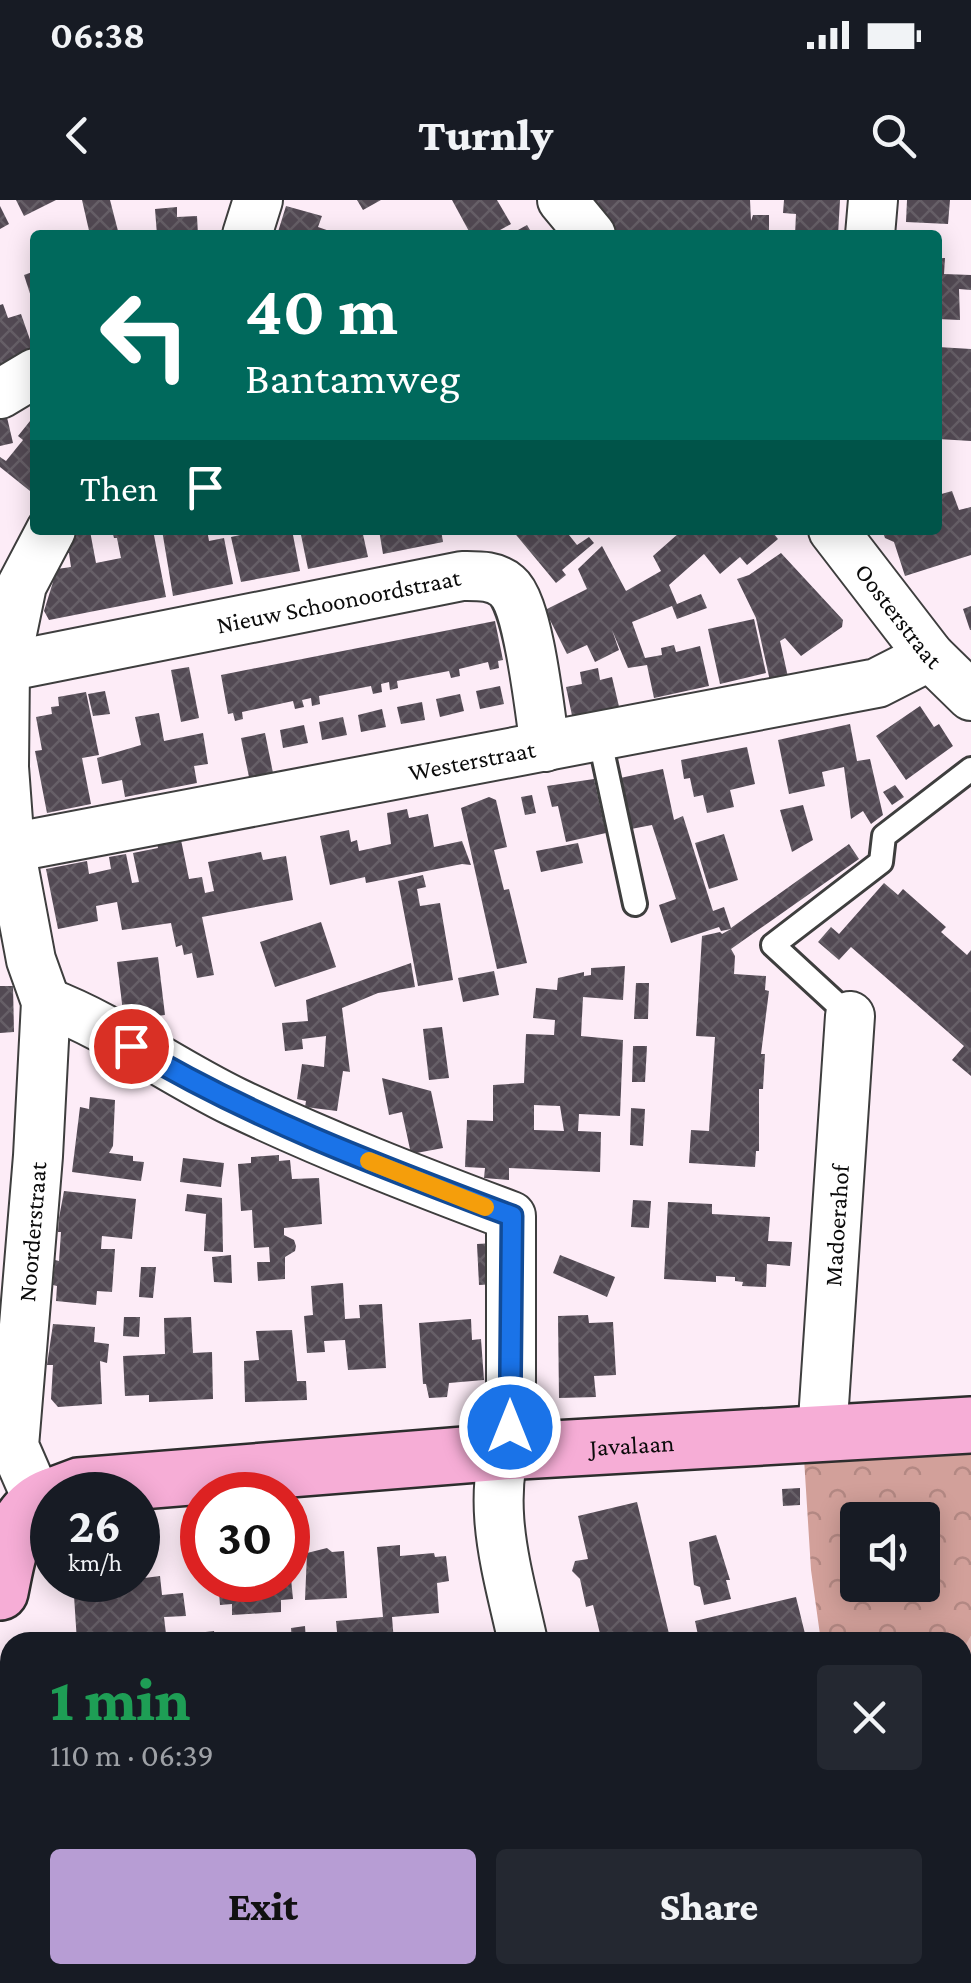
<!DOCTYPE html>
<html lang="en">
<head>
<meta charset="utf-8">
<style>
  body { margin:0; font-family:"Crimson Pro",serif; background:#242831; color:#f1f3f6; height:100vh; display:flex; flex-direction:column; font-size:38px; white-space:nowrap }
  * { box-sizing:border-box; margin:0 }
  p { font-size:32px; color:#9ea1a6 }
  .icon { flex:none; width:55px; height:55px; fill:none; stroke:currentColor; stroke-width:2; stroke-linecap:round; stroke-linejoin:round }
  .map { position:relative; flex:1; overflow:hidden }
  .side { position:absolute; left:0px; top:1432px; width:972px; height:352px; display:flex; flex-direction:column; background:#171b24; border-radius:30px 30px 0 0; box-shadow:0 5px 25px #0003 }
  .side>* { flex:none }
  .banner { position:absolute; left:30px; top:30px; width:912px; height:305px; border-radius:10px; box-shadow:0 5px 25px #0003; background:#00695c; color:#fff; overflow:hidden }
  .tools { position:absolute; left:840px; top:1302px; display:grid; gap:20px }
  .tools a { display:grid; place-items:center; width:100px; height:100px; border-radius:10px; background:#171b24; box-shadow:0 5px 25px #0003; font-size:50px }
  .speed { position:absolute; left:30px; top:1272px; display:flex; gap:20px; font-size:50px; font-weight:700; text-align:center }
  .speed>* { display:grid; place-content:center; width:130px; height:130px; border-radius:50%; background:#171b24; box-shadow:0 5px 25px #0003; line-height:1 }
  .speed small { font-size:25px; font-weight:400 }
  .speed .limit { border:15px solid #d22; background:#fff; color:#111 }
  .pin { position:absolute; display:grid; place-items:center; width:85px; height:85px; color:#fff; margin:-42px; border:5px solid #fff; border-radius:50%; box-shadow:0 2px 10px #0007 }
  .me { position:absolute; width:110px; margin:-55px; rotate:0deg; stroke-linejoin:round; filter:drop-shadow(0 0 8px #0008) }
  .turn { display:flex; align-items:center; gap:35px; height:210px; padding:0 50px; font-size:45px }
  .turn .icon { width:130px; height:130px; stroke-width:2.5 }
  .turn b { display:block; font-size:70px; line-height:85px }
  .then { display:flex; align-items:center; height:95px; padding:0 50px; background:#0003; gap:20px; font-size:38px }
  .round { display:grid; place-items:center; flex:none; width:105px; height:105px; border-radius:10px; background:#242831 }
  .head { display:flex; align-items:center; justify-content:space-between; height:170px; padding:0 50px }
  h1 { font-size:60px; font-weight:800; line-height:75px; color:#1e9e55 }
  .primary-button { display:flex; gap:20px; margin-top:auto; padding:20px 50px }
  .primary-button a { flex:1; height:115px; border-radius:10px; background:#b79dd4; color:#111; font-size:40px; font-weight:800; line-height:115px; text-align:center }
  .primary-button a+a { background:#242831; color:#f1f3f6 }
  .status { display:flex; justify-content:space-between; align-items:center; height:70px; padding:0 50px; background:#171b24; direction:ltr }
  .status svg { height:28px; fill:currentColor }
  header { display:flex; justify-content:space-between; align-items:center; height:130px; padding:0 50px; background:#171b24; font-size:45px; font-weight:800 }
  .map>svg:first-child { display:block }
  .grass { fill:url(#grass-tufts) }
  .forest { fill:url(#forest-crowns); fill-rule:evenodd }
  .building { fill:url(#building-cross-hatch); fill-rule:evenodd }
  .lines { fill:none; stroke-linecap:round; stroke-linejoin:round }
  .lane-casing { stroke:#3e3e3e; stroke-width:28 }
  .street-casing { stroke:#3e3e3e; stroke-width:52 }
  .secondary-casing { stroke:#2d2d2d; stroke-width:60 }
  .lane { stroke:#fff; stroke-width:22 }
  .street { stroke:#fff; stroke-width:48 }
  .secondary { stroke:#f6add6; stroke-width:55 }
  .route-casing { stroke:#114b97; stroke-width:25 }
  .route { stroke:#1a73e8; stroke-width:18 }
  .slow { stroke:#f59e0b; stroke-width:18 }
  .labels { text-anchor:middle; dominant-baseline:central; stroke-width:10; stroke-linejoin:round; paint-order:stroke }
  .street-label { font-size:25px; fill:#0b0b0b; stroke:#fff }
</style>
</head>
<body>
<div class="status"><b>06:38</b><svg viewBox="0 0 49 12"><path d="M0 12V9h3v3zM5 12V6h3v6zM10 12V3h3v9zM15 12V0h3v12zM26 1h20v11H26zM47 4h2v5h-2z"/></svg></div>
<header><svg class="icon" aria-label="back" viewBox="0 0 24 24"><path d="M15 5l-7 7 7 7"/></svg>Turnly<svg class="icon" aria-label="search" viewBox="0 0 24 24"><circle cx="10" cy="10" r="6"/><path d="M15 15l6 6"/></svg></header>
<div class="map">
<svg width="971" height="1783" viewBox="0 0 971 1783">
  <defs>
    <pattern id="grass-tufts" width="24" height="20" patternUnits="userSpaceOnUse" patternTransform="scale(2.5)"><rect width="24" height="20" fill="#e3bbb9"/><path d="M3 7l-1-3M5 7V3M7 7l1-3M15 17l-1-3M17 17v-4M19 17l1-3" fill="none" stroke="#c19f9e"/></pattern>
    <pattern id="forest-crowns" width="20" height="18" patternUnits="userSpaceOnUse" patternTransform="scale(2.5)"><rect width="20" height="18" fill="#d2a09a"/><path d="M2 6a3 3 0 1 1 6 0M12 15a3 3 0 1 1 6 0" fill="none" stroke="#b38883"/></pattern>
    <pattern id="building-cross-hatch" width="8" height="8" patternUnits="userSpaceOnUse" patternTransform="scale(2.5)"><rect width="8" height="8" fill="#524953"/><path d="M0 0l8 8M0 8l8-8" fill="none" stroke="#665f67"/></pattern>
  </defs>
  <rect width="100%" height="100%" fill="#fdecf7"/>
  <path class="grass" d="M971 1436V1639L962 1627V1449Z"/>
  <g class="forest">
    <path d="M971 1251V1436L963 1449 962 1442H821L811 1370 804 1258ZM858 1320H922V1385H858Z"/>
    <path d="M963 1627 971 1639V1748L963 1741Z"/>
  </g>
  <g class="building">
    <path d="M16 0H56L24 16Z"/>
    <path d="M82 0H110L118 31 90 35Z"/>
    <path d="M357 0H381L363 10Z"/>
    <path d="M452 0H497L511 24 491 35H471Z"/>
    <path d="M591 0H750L751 21 753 15H769V35H618Z"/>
    <path d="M784 0H840L838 35H795L796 14 783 13Z"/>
    <path d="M907 0H950L948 24 906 22Z"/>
    <path d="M0 6 9 24 0 29Z"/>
    <path d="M286 6 322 16 318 27 341 35H277Z"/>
    <path d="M177 7V17L197 16 198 35H157L155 9Z"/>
    <path d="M527 25 533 35H509Z"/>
    <path d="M938 58H945L944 74 971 75V90L959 89 960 120 938 119Z"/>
    <path d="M35 71V106H34L24 75Z"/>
    <path d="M3 104 8 118 21 114 35 154 0 176V105Z"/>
    <path d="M938 147 971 149V241L938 239Z"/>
    <path d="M6 213 13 243 0 246V215Z"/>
    <path d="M30 221 35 225V295L0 267V257L6 261 23 240 18 236Z"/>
    <path d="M952 291 959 310 971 307V355L905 376 894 342 885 338 882 330H938V295Z"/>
    <path d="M112 330H127V334L153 330 166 397 49 420 44 411 57 369 71 367 69 353 62 354 67 335 90 331 96 363 121 358 117 338H114Z"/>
    <path d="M162 330H207L209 341 224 338 233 384 173 396Z"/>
    <path d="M244 330H292L300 371 241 382 231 337 245 334Z"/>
    <path d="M300 330H362L368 357 308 369Z"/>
    <path d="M379 330H441L443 342 383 354Z"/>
    <path d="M512 330H565L577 345 589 337 594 343 562 370 566 375 556 383Z"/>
    <path d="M677 330H771L778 339 747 365 740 357 720 374 704 354 669 385 677 404 701 394 707 408 677 419 672 406 632 422 645 458 662 455 661 448 674 445 676 452 700 446 709 486 654 498 647 465 628 468 612 430 619 450 595 462 587 445 567 454 545 410 587 389 578 369 602 346 626 391 661 371 653 356 679 333Z"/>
    <path d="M781 353 843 420 842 427 801 456 785 438 780 441 788 477 770 481 756 418 737 379 749 375Z"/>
    <path d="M971 406V430H970L963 409Z"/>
    <path d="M754 419 766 473 720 484 708 429Z"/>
    <path d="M495 421 503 460 498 461 499 468 490 470 488 462 459 469 460 476 451 478 449 471 397 481 398 488 390 490 389 482 381 484 382 492 373 494 371 486 319 496 320 504 312 506 311 498 302 500 304 507 295 509 293 501 242 512 243 519 235 521 233 513 228 514 221 475Z"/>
    <path d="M189 467 199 518 181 522 171 470Z"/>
    <path d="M598 468 600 480 612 477 621 515 574 525 566 487 582 484 580 472Z"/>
    <path d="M500 486 504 504 480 509 476 491Z"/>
    <path d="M105 491 110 514 93 516 88 494Z"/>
    <path d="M86 492 99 555 82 558 91 604 47 613 35 551 42 550 36 517 52 514 51 507 59 506 58 497Z"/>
    <path d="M460 494 464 511 440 517 436 499Z"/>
    <path d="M422 502 425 520 401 524 397 507Z"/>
    <path d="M920 506 934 527 939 524 953 546 906 580 876 536Z"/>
    <path d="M382 509 386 527 361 532 358 515Z"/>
    <path d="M159 513 164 541 203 533 208 564 194 566 197 583 125 597 122 580 102 584 97 558 141 545 135 517Z"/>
    <path d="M343 517 347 535 322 540 319 522Z"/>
    <path d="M850 524 857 561 870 559 883 615 871 624 863 611 851 619 844 567 822 572 825 586 789 594 778 540Z"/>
    <path d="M304 525 308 543 283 548 280 530Z"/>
    <path d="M265 533 273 573 249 577 241 538Z"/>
    <path d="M747 547 755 584 730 590 734 607 707 613 703 595 694 597 690 578 684 579 681 560Z"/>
    <path d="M663 569 674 620 683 616 713 711 724 707 731 728 849 644 859 659 731 749 735 756 734 774 766 776 765 790 769 791 761 854H765L763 889H759V951H756L755 967 689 963 691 930 709 931 713 868 715 837 696 836 702 736 720 732 722 734 731 729 721 731 719 727 671 743 659 705 676 699 652 625 631 629 620 578Z"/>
    <path d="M594 579 606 633 566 642 558 606 552 607 547 586Z"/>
    <path d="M895 585 904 597 892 605 883 592Z"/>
    <path d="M532 595 536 613 525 615 521 597Z"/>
    <path d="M489 597 496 600 507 647 494 650 504 690 509 689 527 763 497 769 461 608Z"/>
    <path d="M803 605 813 640 792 652 780 610Z"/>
    <path d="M407 609 409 618 428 614 434 647 462 641 471 665 462 664 366 683 365 677 330 685 320 636 349 630 351 642 357 640 359 651 391 644 387 613Z"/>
    <path d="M724 634 738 680 709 689 695 643Z"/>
    <path d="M180 635 189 679 202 677 205 693 214 691 208 662 261 652 263 660 286 656 293 700 202 717 214 775 197 778 192 753 184 755 182 745 176 747 171 723 122 730 117 702 96 706 98 721 58 729 46 669 87 661 89 674 111 669 109 657 126 654 132 683 139 682 133 653 158 648 156 639Z"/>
    <path d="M578 643 583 663 541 672 536 651Z"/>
    <path d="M423 675 426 687 417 689 420 706 440 703 453 780 418 786 398 681Z"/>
    <path d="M884 683 898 695 903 689 946 727 941 732 967 755 971 750V876L952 860 964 846 851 747 839 760 818 742 831 727 839 734Z"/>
    <path d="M321 722 336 767 275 787 260 742Z"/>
    <path d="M158 757 165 815 124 820 117 762Z"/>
    <path d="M411 763 415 787 378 793 342 808 350 872 343 871 337 911 305 907 306 901 297 899 302 864 324 867 326 836 302 839 303 849 285 851 282 823 308 821 306 800Z"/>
    <path d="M625 766 623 800 583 797 581 836 623 840 620 916 579 914 578 931 601 932 600 972 509 968V980L484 978 485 968 465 967 467 920 493 921V885L524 883 526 834 554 835 555 820 533 818 536 788 557 790 558 778 584 772V776L591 775V768ZM534 905 560 906 564 931 534 930Z"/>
    <path d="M494 771 499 795 463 802 458 778Z"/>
    <path d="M636 783H649L648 819H634Z"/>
    <path d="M0 786H13L14 832 0 833Z"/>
    <path d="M442 827 449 878 429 880 423 829Z"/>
    <path d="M633 846H647L645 882H632Z"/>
    <path d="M382 878 431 891 443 948 411 954 402 912 389 915Z"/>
    <path d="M90 897 115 900 113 946 109 953 133 956V961L144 962 141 981 72 972 80 907 89 909Z"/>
    <path d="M631 908 645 909 643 946 630 945Z"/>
    <path d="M279 955V961L290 960 292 979 319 978 322 1024 284 1028V1035L294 1040 296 1046 295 1051 285 1057V1079L258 1081 257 1062H270L269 1047 254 1048 252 1010 241 1011 238 964 251 963V957Z"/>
    <path d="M183 958 224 963 221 987 180 982Z"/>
    <path d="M64 991 136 999 132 1039 102 1036 101 1049H115L112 1092 97 1091 96 1105 56 1101 57 1086 53 1085 55 1060 59 1061 61 1032H58L59 1018Z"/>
    <path d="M187 994 222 998 223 1052 204 1051 206 1014 185 1011Z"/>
    <path d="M633 1000 651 1001 649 1028 631 1027Z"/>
    <path d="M668 1002 712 1004V1014L770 1017 768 1041 792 1042 790 1066 767 1064 766 1087 742 1086 743 1082 735 1081V1077L716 1076V1082L664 1079Z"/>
    <path d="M494 1043 496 1084 479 1085 477 1044Z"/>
    <path d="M231 1055 232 1083 214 1082 212 1057Z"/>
    <path d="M560 1055 615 1077 607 1097 553 1073Z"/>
    <path d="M141 1067H156L153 1098 139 1097Z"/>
    <path d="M343 1083 345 1119 360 1118 359 1105 382 1104 386 1168 348 1170 345 1140 324 1141 325 1152 307 1153 304 1116 313 1115 311 1086Z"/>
    <path d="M588 1115 589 1123 613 1122 616 1175 594 1176 596 1197 559 1198 558 1116Z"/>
    <path d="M124 1117H140L139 1137 123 1136Z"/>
    <path d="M191 1117 193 1153 212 1152 213 1199 149 1202V1195L125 1196 123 1156 165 1154 164 1118Z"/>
    <path d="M471 1119 472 1140 481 1139 484 1180 449 1183 447 1197 429 1198 426 1184H423L419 1123Z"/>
    <path d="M53 1124 95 1127 94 1142 109 1144 107 1163 100 1161 102 1204 58 1207 51 1199 53 1165H47Z"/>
    <path d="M292 1130 297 1181H306L307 1200 245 1202 244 1161 259 1160 256 1131Z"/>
    <path d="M800 1288V1305L783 1306 782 1289Z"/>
    <path d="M637 1302 671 1442H602L593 1405 586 1407 580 1379 572 1371 575 1361 588 1359 578 1316Z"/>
    <path d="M716 1335 730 1380H726L731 1399 704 1405 700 1387 694 1385 689 1342Z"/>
    <path d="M400 1345V1356L434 1353 435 1357 446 1356 449 1381 437 1383 439 1413 392 1417 394 1442H338L336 1421 383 1417 377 1347Z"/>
    <path d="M327 1348 332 1352 344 1351 347 1398 305 1400 307 1353Z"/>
    <path d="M288 1368H290L293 1399 281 1400V1412L232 1415V1404L220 1405 218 1380H288Z"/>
    <path d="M160 1376 162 1395 183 1393 186 1416 164 1417 166 1434 77 1442 73 1380H96L97 1390 122 1388 121 1381Z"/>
    <path d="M796 1397 807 1442H672L698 1435 695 1421Z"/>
    <path d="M305 1426 306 1442H292L291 1428Z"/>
    <path d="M214 1431 215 1438 230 1437V1442H173L172 1436Z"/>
    <path d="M168 1775H189L196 1783H169Z"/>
    <path d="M305 1775H343L344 1783H306Z"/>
    <path d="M660 1775H741V1776L714 1783 709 1778 690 1783H662Z"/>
    <path d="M759 1775H842L843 1779 828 1783H813L811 1778 790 1783H761Z"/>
  </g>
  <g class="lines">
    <defs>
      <g id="lane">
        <path d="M599 536 635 704"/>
        <path d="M850 816 773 745 881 662 884 636 971 569"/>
        <path d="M0 1633 10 1632"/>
        <path d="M293 1775 295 1782"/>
      </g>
      <g id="street">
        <path d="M562 0 591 35"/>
        <path d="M247 35 258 0"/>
        <path d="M870 35 873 0"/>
        <path d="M0 194 35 173"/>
        <path id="s1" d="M833 330 930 456 971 496"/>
        <path id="s2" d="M5 467 462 376C478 376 494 375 507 386 529 404 540 514 545 547"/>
        <path id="s3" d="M10 648 877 483 930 456"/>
        <path d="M46 802C112 827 171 871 235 902 325 945 418 981 511 1016V1227C484 1302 507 1369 523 1442"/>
        <path id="s4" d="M822 1235 850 816"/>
        <path id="s5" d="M38 1301 14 1246 38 956 46 802 31 760 10 648 4 567 5 467 22 385 51 330"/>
        <path d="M609 1775 611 1783"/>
      </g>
      <g id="secondary">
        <path id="s6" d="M55 1295 79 1286 502 1252 971 1225"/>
        <path d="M0 1392C8 1354 12 1311 52 1296"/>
        <path d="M0 1779V1783"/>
      </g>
    </defs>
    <use href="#lane" class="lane-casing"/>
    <use href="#street" class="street-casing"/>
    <use href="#secondary" class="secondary-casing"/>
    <use href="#lane" class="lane"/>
    <use href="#street" class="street"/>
    <use href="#secondary" class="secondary"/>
  </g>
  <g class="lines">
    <defs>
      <path id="route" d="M131 846C250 918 382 967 512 1016L510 1227"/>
    </defs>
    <use href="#route" class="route-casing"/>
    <use href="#route" class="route"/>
    <path class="slow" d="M369 961 485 1007"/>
  </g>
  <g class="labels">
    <g class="street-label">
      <text stroke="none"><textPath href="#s2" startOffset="340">Nieuw Schoonoordstraat</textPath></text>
      <text stroke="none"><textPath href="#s1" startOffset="108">Oosterstraat</textPath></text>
      <text stroke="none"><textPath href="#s3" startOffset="470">Westerstraat</textPath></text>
      <text stroke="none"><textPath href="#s4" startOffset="210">Madoerahof</textPath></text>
      <text stroke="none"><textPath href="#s5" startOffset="275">Noorderstraat</textPath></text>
      <text stroke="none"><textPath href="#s6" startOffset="580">Javalaan</textPath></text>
    </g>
  </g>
</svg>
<div class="tools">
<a><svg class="icon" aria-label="sound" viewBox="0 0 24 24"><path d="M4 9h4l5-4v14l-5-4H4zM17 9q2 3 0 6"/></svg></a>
</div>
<div class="speed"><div>26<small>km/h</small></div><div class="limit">30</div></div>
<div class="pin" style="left:131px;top:846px;background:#d93025"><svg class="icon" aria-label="arrive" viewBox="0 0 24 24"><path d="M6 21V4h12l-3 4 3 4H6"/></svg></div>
<svg class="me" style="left:510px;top:1227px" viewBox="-20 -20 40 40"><circle r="17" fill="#1a73e8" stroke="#fff" stroke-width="3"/><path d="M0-11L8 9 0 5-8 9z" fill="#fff"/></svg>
<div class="banner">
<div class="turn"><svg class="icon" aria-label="left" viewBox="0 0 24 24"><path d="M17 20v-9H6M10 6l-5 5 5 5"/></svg><div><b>40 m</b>Bantamweg</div></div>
<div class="then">Then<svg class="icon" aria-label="arrive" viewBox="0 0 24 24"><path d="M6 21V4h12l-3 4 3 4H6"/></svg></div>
</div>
<section class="side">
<div class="head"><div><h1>1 min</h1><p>110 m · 06:39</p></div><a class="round"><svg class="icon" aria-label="close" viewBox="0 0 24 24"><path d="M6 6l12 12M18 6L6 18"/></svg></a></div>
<div class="primary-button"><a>Exit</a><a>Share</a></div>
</section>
</div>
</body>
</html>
